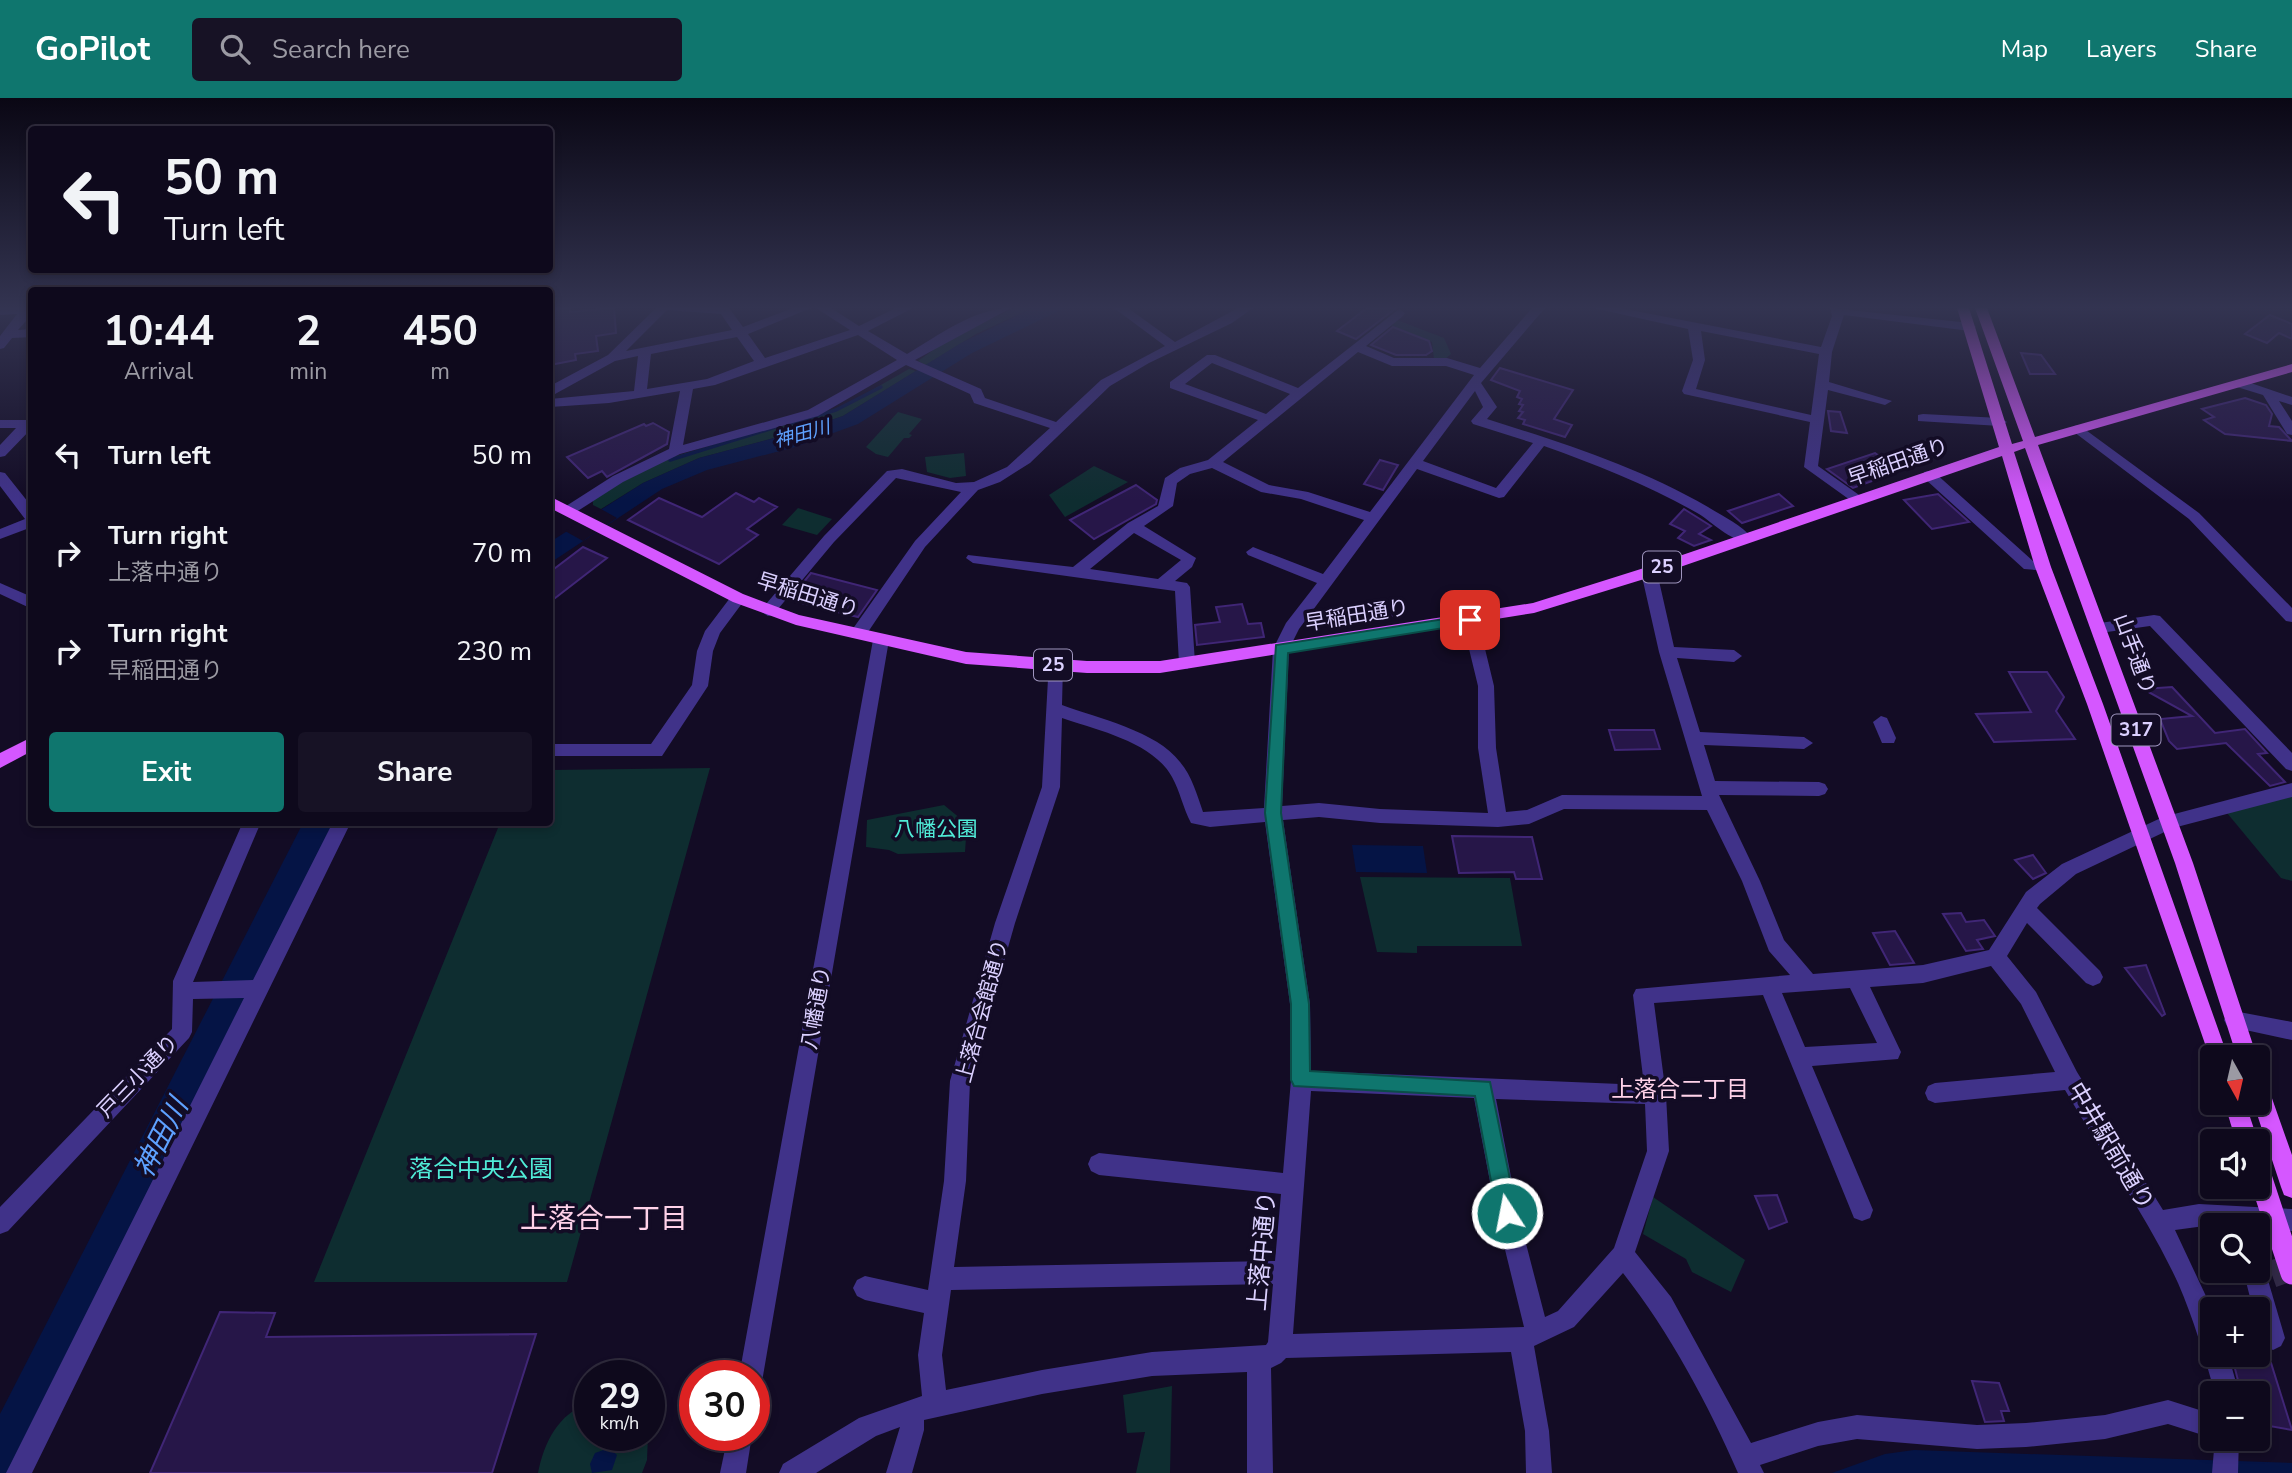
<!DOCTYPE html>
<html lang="en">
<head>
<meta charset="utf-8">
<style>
  body { margin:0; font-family:"Nunito Sans","Noto Sans JP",sans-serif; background:#171225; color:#f1f3f6; height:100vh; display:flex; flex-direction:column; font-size:26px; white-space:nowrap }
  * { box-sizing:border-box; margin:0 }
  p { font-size:23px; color:#9b9aa3 }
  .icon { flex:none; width:38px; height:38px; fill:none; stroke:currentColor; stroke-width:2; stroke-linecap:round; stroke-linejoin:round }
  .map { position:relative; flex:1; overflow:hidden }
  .panel { position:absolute; left:28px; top:189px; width:525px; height:539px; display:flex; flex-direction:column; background:#0e091c; border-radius:7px; box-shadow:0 4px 10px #0003,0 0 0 2px #2e2a3b }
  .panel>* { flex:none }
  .top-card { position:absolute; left:28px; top:28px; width:525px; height:147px; border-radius:7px; box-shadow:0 4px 10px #0003,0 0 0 2px #2e2a3b; background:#0e091c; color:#f1f3f6; overflow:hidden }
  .needle { width:46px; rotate:172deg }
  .tools { position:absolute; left:2200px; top:947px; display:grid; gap:14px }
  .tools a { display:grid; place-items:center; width:70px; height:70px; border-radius:7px; background:#0e091c; box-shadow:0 4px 10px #0003,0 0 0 2px #2e2a3b; font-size:35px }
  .speed { position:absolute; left:574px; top:1262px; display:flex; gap:14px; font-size:35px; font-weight:700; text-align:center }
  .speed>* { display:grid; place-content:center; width:91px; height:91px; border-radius:50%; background:#0e091c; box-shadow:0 4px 10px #0003,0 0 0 2px #2e2a3b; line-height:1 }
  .speed small { font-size:18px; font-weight:400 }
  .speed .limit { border:10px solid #d22; background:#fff; color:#111 }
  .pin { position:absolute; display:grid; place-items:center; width:60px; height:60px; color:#fff; margin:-30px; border-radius:14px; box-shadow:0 4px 10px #0006 }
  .me { position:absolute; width:77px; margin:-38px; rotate:349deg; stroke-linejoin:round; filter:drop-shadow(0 0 5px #0008) }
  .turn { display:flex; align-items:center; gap:24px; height:147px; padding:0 21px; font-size:32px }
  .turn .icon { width:91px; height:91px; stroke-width:2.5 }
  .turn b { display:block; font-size:49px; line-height:60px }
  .eta { display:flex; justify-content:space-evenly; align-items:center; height:119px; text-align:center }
  .eta b { font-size:42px; font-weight:700; line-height:49px }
  .button { display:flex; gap:14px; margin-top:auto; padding:14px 21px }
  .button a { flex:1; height:80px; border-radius:7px; background:#0f766e; color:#fff; font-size:28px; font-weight:700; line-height:80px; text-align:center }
  .button a+a { background:#171225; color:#f1f3f6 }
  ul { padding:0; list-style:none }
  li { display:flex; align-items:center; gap:21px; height:98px; padding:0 21px }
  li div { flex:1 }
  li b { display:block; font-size:26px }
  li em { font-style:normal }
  header { display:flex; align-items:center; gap:42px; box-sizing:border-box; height:98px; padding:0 35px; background:#0f766e; color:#fff }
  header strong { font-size:33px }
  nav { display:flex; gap:38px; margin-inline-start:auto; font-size:24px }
  .search { width:490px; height:63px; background:#171225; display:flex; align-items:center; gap:18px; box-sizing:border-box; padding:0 24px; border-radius:7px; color:#9b9aa3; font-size:26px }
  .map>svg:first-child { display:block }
  .green { fill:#0e2d30 }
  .water { fill:#051445 }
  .pier { fill:#130c25 }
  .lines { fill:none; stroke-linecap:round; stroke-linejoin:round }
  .stream { stroke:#051445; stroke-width:3.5 }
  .building { fill:#261648; stroke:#402676; stroke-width:2 }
  .highway-tunnel { stroke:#312946; stroke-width:27; stroke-dasharray:27 13; stroke-linecap:butt }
  .minor { fill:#403289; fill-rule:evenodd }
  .major { fill:#d557ff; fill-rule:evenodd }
  .major-bridge { stroke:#d557ff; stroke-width:23 }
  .route { fill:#0f766e; stroke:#0a4d48; stroke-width:2 }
  .labels { text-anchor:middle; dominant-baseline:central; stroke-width:7; stroke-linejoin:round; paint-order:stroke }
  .far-water-label { font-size:19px; font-style:italic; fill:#5ea1ff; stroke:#130c25 }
  .shield { fill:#130c25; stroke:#9f95be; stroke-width:2 }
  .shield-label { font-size:19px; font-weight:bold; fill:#dbd0ff }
  .street-label { font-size:21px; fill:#dbd0ff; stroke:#130c25 }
  .park-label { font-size:21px; fill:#50ebd7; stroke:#130c25 }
  .neighbourhood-label { font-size:23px; fill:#ffd2e9; stroke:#130c25 }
  .near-street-label { font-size:24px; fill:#dbd0ff; stroke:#130c25 }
  .near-park-label { font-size:24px; fill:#50ebd7; stroke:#130c25 }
  .near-water-label { font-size:28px; font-style:italic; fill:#5ea1ff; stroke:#130c25 }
  .near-neighbourhood-label { font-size:28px; fill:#ffd2e9; stroke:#130c25 }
</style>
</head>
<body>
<header>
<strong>GoPilot</strong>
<div class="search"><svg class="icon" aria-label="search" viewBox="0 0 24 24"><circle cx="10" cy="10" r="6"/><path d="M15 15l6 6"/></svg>Search here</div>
<nav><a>Map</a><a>Layers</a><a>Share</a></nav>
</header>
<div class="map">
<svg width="2292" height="1375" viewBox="0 0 2292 1375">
  <rect width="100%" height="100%" fill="#130c25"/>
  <g class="green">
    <path d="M1014 210H1032L976 236 926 267 918 263 949 241Z"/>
    <path d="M1397 222 1444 240 1451 256 1445 261H1434L1432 244 1391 228Z"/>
    <path d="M909 271 916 273 843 318 793 335 699 360 643 385 601 411 593 407V401L626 381 672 359 817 318 849 305Z"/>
    <path d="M898 314 922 321 909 336 912 337 909 340H904L888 359 876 356 866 349Z"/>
    <path d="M964 355 966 378 950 380 927 374 925 359Z"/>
    <path d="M1094 368 1128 384 1065 419 1049 397Z"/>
    <path d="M798 410 832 421 817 437 782 427Z"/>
    <path d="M710 670 567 1184H314L500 725 550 724V672Z"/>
    <path d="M2292 698V783L2281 780 2227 715Z"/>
    <path d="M944 707 967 726 965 754 898 756 889 752 866 749 867 722Z"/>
    <path d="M1360 779 1510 780 1522 848H1417V855L1377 854Z"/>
    <path d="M1653 1099 1745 1162 1731 1194 1692 1174 1686 1161 1643 1136Z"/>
    <path d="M1172 1288 1170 1375H1136L1145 1334 1127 1335 1123 1297Z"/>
    <path d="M590 1305V1337H648L647 1362 642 1375H538C544 1345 558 1315 590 1305Z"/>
  </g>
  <g class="water">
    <path d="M1032 210H1065L972 255 858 326 795 349 707 372 662 391 550 465V444L643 385 699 360 793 335 843 318 961 245Z"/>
    <path d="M303 725H333L7 1375H0V1316Z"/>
    <path d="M1352 747 1423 748 1427 775 1356 774Z"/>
    <path d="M609 1350 617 1357 612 1372 592 1375 590 1366 595 1355Z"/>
    <path d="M1914 1352 2292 1365V1375H1832L1885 1356Z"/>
  </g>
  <path class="pier" d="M601 411 617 420 583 443 565 433Z"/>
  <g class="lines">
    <g class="stream">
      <path d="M788 326 836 312 881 289"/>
      <path d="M670 362 776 329"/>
    </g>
  </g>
  <g class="building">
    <path d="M570 210V214L614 210 616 235 596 238 598 253 575 256 576 262 550 267V212Z"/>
    <path d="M1367 210H1396L1356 241 1337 233Z"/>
    <path d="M2270 217 2292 226V241L2279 235 2267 245 2245 236Z"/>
    <path d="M1393 229 1429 243 1432 253 1426 257H1396L1371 247Z"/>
    <path d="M2021 255 2041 257 2055 276H2030Z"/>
    <path d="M1500 270 1573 292 1554 321 1572 327 1565 339 1523 326 1525 322 1518 320 1523 314 1519 313 1523 307 1519 306 1522 301 1517 299 1520 293 1491 282Z"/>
    <path d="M2245 300 2266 307 2272 316 2269 328 2279 329 2292 343 2225 336 2204 322 2214 319 2202 311Z"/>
    <path d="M1828 313 1840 314 1847 335 1831 333Z"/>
    <path d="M653 325 669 334 667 346 607 379 602 373 588 380 567 359 644 326 646 328Z"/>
    <path d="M1875 355 1900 373 1853 390 1827 371Z"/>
    <path d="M1380 362 1398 367 1383 392 1364 386Z"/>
    <path d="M1136 387 1157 402 1156 406 1094 441 1070 422Z"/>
    <path d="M736 395 754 404 759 400 777 409 747 431 758 437 719 466 628 422 659 400 702 419Z"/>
    <path d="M1779 396 1793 408 1742 425 1728 413Z"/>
    <path d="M1938 396 1969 424 1932 431 1904 402Z"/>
    <path d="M1684 411 1711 428 1699 436 1711 442 1694 448 1678 440 1685 433 1670 426Z"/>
    <path d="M583 449 607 460 550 504V474Z"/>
    <path d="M811 475 877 492 858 519 789 502Z"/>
    <path d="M1242 506 1248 526 1261 525 1264 539 1197 547 1195 527 1220 524 1216 509Z"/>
    <path d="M1388 508 1393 518 1350 525V511Z"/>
    <path d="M2009 574H2047L2064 599 2056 613 2075 641 1994 644 1976 616 2031 614Z"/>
    <path d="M2172 589 2215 635 2245 631 2267 655 2258 656 2285 684 2270 688 2226 645 2177 651 2169 643 2160 621 2192 618 2143 591Z"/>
    <path d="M1609 632H1654L1660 651 1615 652Z"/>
    <path d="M1452 738 1532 739 1542 781H1516L1514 774 1459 775Z"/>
    <path d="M2033 757 2046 775 2033 781 2015 762Z"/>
    <path d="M1961 815 1966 824 1984 822 1995 838 1977 842 1983 851 1966 853 1943 816Z"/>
    <path d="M1895 833 1914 865 1890 867 1873 835Z"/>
    <path d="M2146 867 2165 916 2162 918 2125 870Z"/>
    <path d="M1777 1097 1787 1124 1769 1131 1755 1098Z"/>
    <path d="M220 1214 275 1215 266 1239 536 1236 492 1375H150Z"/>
    <path d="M2232 1259 2271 1265 2292 1332 2258 1326V1295L2241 1294Z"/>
    <path d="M1972 1283 1999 1285 2009 1313H2001L2004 1323 1985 1324Z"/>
  </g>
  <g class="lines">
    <path class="highway-tunnel" d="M2280 1159 2292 1193"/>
    <g class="minor">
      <path d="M0 210H32V216L18 232 32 231V239L12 240 4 250 0 251V238L17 216 0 217Z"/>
      <path d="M656 210H729L743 229 793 210H811L748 236 765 260 850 232 816 210H831L859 228 896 210H913L868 233 907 256C938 238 974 210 1011 210L915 262 981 291 985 300 1056 324 1101 282 1165 248 1114 210H1128L1175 244 1238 210H1253L1232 225 1149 265 1110 288 1030 365 1000 384 978 392 925 449 864 540H852L850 536 852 532 915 443 961 394 896 380 834 444 773 517 768 518 760 513 824 438 887 373 902 371 956 385 974 384 1007 369 1050 330 974 305 970 296 906 267 818 318 680 356 623 384 573 416H563V410L613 378 669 351 680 293 609 305 550 309V301L634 293 638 258 615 263 555 296 550 297V288L608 257ZM667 212 721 216 732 232 626 253ZM858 237 897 262 808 312 683 347 693 291 715 287ZM737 239 754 263 707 281 647 291 651 256Z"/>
      <path d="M1532 210H1545L1481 285 1497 309 1487 321C1563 345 1639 369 1708 409 1722 418 1742 427 1752 440L1750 443C1735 447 1712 424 1699 416 1650 388 1597 367 1544 348L1504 399 1499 400 1417 371 1299 531 1289 551 1282 708 1319 705 1380 711 1488 715 1478 650V588L1462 522 1470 517 1478 522 1494 588 1496 650 1506 714 1527 712 1562 697 1702 698 1659 554 1641 474 1649 469 1657 474 1674 549 1734 552 1742 558 1734 564 1677 560 1700 634 1804 639 1813 645 1804 651 1704 647 1715 683 1819 684 1825 686 1828 691 1825 696 1819 698 1719 697 1760 783 1784 842 1813 876 1923 867 1989 852 2026 794 2062 766 2163 719 2292 685V699L2173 730 2076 776 2040 806 2037 810 2100 873 2103 879 2100 885 2093 888 2086 885 2027 825 2007 858 2036 894 2077 974 2163 1112 2199 1106 2292 1111V1133L2258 1131V1127H2212L2175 1132 2212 1211V1256H2228L2239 1295H2215C2204 1257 2194 1222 2178 1185 2147 1118 2102 1056 2065 992L1935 1005 1928 1002 1925 995 1928 988 1935 985 2055 974 2021 906 1991 868 1923 885 1870 889 1901 954 1898 961 1812 968 1873 1112 1870 1120 1862 1123 1854 1120 1763 897 1654 905 1666 997 1669 1053 1635 1154 1671 1199 1751 1345 1818 1324 1857 1317 1977 1327 2026 1325 2105 1317 2168 1302 2212 1316V1340L2168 1326 2105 1341 2026 1349 1977 1351 1857 1341 1818 1348 1760 1367 1764 1375H1738C1708 1306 1670 1235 1623 1175L1574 1229 1534 1248 1549 1333 1552 1375H1526L1525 1333 1511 1254 1286 1260 1281 1265 1271 1270 1273 1375H1247V1274L1152 1278 1042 1296 924 1322V1332L912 1375H886L900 1329 876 1338 816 1375H779L783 1366 859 1320 922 1298 918 1257 924 1215 865 1202 857 1198 853 1190 857 1182 865 1178 928 1192 944 1083 950 983 995 825 1042 689 1049 563H1061L1063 567 1062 607C1097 620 1157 633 1180 664 1192 678 1197 697 1203 714L1264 710 1273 551 1286 525 1317 485 1248 457 1246 454 1253 449 1258 451 1323 476 1364 422 1301 401 1261 394 1212 370 1190 376 1177 385 1173 408 1144 428 1196 460 1192 469 1175 483 1187 485 1190 489 1195 565 1187 571 1179 565 1175 493 973 465 966 460 968 457 1073 469 1128 425 1158 408 1165 380 1180 370 1208 362 1258 322 1170 290V284L1207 257H1215L1298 290 1399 211 1405 215 1403 218 1366 248 1394 260H1447L1480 270ZM1358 254 1392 268H1446L1474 277 1370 414 1308 394 1269 387 1223 364ZM1212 265 1290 296 1266 316 1185 286ZM1475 293 1483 309 1471 323 1473 326 1533 345 1496 390 1423 363ZM1134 435 1181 462 1158 481 1090 471ZM1062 620C1097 632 1153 644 1172 679 1180 693 1183 710 1191 725L1210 729 1265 724 1290 906 1291 982 1283 1075 1099 1055 1091 1059 1088 1066 1091 1073 1099 1077 1281 1096 1275 1163 954 1169 966 1083 970 983 1015 825 1060 689ZM1564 711 1707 712 1742 783 1769 853 1790 877 1636 891 1633 897 1644 987 1311 973 1310 906 1283 722 1319 719 1380 725 1498 729 1529 726ZM1850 890 1877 945 1805 949 1782 895ZM1311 993 1474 1000 1496 1115 1524 1229 1293 1236ZM1496 1001 1645 1006 1647 1053 1614 1150 1558 1213 1545 1219 1518 1115ZM1273 1186 1268 1244 1266 1247 1152 1254 1042 1272 946 1292 942 1257 951 1192Z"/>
      <path d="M1593 210H1620L1821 249 1832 218 1830 210 1970 225 1976 229 1970 233 1844 217 1832 254 1829 284 1892 303 1885 307 1828 292 1818 368 1862 399V405L1857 407 1804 369 1810 324 1684 296 1682 293 1693 262 1688 231ZM1701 233 1819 256 1811 317 1696 291 1705 262Z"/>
      <path d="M2242 282 2292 299V307L2279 303 2292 323V337L2287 336 2263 297 2237 289V283Z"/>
      <path d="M1923 316 2000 320 2007 324 2000 328 1918 323V317Z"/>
      <path d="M0 322H32V330L5 358 0 359V347L16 330H0Z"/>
      <path d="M2079 327 2199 415 2292 510V524L2286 523 2189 421 2074 334V328Z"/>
      <path d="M1929 373 1934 374 2033 463 2048 465 2051 469 2048 473 2024 471 1924 380V374Z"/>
      <path d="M0 374 5 375 32 409V429L0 441V431L25 421 0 388Z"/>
      <path d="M0 485 32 499V511L0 496Z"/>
      <path d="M738 495 746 500 720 535 713 553 708 588 662 658H550V646H651L692 587 697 553 705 533 733 496Z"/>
      <path d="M2154 517 2160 518 2292 655V673L2286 671 2150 528 2100 535 2092 530 2100 525Z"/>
      <path d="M881 536 889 542 763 1278 760 1287 754 1289V1278H739L873 542Z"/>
      <path d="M1881 618 1887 620 1896 640 1894 645H1882L1873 624Z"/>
      <path d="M243 724H261L193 884 253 882 333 724H351L32 1375H6L244 900 193 901 192 934 189 940 8 1133 0 1136V1109L172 931 173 883Z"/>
      <path d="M2234 913 2292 924V942L2227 928 2224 922 2227 916Z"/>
      <path d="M2258 1162 2262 1164 2265 1172 2285 1240 2281 1248 2273 1252 2265 1248 2258 1227V1211H2253L2243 1172H2258Z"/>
      <path d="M728 1337H752L746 1375H720Z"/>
      <path d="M2215 1340H2239L2238 1375H2212Z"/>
    </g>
    <g class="major">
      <path d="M1957 210H1969L2012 346 2023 343 1975 210H1987L2035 339 2292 266V274L2038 347 2193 765 2257 959H2237L2175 765 2025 350 2014 354 2051 469 2103 606 2228 959H2212V966L2087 606 2035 469 2002 358 1654 478 1534 515 1160 575H1087L966 566 796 527 733 504 550 410V400L555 401 743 496 799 517 966 554 1087 563H1160L1533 505 1644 470 1999 349Z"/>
      <path d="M32 639V653L0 670V655Z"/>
      <path d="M2258 979 2265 982 2268 989 2292 1057V1100L2284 1097 2281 1089 2253 1004H2258Z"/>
      <path d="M2224 1004H2245L2258 1043V1044L2236 1043Z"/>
    </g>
    <path class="major-bridge" d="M2258 1072 2292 1175"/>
  </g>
  <linearGradient id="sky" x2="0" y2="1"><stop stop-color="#0a0714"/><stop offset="0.52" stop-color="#333451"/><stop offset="1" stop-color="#333451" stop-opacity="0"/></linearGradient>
  <rect width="2292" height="403" fill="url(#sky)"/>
  <path class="route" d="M1470 517 1475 518V525L1288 555 1281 715 1309 906 1310 973 1490 984 1517 1115 1514 1122 1507 1125 1500 1122 1497 1115 1475 998 1294 988 1291 982V906L1265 715 1276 547Z"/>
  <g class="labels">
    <g class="far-water-label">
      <text transform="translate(802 336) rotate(-15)">神田川</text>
    </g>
    <g class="shield">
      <rect x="1643" y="453.5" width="38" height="31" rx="5"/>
      <rect x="1034" y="551.5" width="38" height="31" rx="5"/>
      <rect x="2111.5" y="616.5" width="49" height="31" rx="5"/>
    </g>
    <g class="shield-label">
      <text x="1662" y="469">25</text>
      <text x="1053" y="567">25</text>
      <text x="2136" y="632">317</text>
    </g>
    <g class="street-label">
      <text transform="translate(1898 364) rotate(-19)">早稲田通り</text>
      <text transform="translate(808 497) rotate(17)">早稲田通り</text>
      <text transform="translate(1357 517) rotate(-9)">早稲田通り</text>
      <text transform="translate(2135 556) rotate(70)">山手通り</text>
      <text transform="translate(816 910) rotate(-80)">八幡通り</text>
      <text transform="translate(982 913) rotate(-75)">上落合会館通り</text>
      <text transform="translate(138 978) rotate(-46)">戸三小通り</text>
    </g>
    <g class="park-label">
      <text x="936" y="731">八幡公園</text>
    </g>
    <g class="neighbourhood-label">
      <text x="1680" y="991">上落合二丁目</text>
    </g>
    <g class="near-street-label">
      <text transform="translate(2111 1048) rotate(59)">中井駅前通り</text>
      <text transform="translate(1262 1153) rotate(-85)">上落中通り</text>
    </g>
    <g class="near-park-label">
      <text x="481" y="1071">落合中央公園</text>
    </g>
    <g class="near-water-label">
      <text transform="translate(161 1040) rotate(-63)">神田川</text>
    </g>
    <g class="near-neighbourhood-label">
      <text x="604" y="1121">上落合一丁目</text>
    </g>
  </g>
</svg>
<div class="tools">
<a><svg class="needle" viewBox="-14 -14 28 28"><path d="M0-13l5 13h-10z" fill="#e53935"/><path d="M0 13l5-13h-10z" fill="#9b9aa3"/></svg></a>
<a><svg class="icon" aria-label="sound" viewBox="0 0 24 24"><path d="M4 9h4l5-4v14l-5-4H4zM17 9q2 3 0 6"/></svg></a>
<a><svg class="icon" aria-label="search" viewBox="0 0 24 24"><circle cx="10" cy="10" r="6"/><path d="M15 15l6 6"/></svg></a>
<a>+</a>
<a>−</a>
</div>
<div class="speed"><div>29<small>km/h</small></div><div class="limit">30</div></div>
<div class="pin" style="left:1470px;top:522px;background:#d93025"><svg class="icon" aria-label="arrive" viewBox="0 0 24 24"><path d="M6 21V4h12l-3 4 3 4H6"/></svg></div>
<svg class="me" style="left:1507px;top:1115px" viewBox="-20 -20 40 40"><circle r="17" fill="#0f766e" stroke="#fff" stroke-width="3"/><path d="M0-11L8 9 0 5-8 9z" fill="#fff"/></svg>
<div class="top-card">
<div class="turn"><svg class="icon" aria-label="left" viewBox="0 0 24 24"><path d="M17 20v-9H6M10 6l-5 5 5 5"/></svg><div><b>50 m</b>Turn left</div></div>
</div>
<section class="panel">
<div class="eta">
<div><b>10:44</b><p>Arrival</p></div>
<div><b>2</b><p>min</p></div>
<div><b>450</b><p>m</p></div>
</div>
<ul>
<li><svg class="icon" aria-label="left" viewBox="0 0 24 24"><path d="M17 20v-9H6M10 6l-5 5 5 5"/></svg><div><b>Turn left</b></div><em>50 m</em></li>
<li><svg class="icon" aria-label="right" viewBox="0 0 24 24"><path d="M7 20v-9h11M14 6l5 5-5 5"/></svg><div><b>Turn right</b><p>上落中通り</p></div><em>70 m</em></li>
<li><svg class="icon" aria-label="right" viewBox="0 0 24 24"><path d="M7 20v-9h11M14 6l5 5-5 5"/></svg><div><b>Turn right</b><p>早稲田通り</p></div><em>230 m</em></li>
</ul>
<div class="button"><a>Exit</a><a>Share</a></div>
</section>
</div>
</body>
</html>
